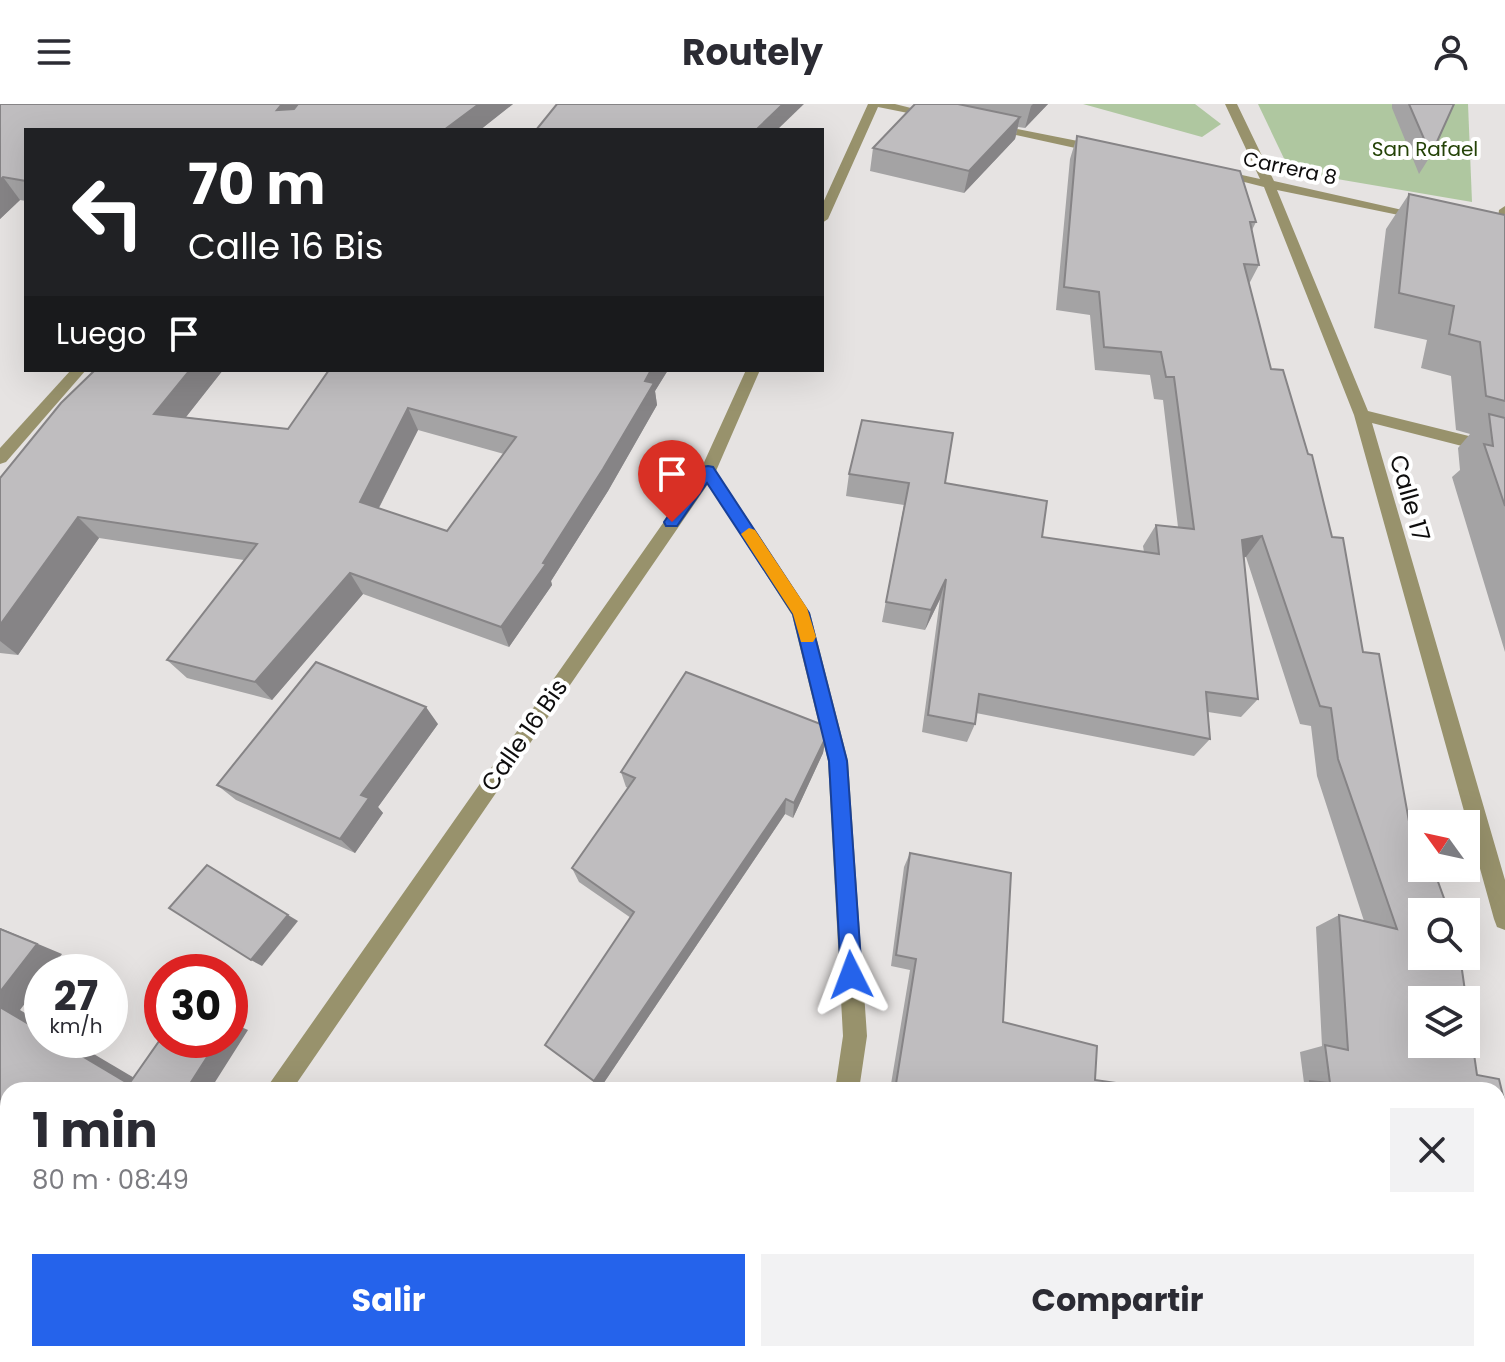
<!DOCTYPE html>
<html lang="es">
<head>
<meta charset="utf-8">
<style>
  body { margin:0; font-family:Poppins,sans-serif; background:#f2f2f3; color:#2b2b33; height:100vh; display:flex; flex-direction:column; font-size:30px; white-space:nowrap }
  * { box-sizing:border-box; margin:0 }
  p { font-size:26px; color:#7c7c81 }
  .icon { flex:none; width:44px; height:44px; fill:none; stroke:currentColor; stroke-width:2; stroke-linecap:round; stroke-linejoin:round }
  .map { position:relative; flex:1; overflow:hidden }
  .sheet { position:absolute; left:0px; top:978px; width:1506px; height:280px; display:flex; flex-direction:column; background:#fff; border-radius:24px 24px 0 0; box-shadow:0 8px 32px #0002 }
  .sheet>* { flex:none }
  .hud { position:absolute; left:24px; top:24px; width:800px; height:244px; border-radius:0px; box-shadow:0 8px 32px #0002; background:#202124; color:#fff; overflow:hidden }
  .needle { width:52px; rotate:303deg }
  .controls { position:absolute; left:1408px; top:706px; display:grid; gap:16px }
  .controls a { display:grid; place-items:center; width:72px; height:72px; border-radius:0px; background:#fff; box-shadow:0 8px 32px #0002; font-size:40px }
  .speed { position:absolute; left:24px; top:850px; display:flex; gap:16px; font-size:40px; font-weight:700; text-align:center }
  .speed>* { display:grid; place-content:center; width:104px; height:104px; border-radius:50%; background:#fff; box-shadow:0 8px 32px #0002; line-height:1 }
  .speed small { font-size:20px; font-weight:400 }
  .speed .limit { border:12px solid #d22; background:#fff; color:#111 }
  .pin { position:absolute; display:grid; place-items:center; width:68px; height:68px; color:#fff; margin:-82px -34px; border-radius:50% 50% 50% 0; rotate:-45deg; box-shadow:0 0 8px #0007 }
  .pin .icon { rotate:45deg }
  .me { position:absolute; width:88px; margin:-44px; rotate:357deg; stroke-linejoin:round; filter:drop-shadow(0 0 6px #0008) }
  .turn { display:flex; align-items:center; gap:28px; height:168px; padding:0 32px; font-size:36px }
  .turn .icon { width:104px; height:104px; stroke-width:2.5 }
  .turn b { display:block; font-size:56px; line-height:68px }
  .then { display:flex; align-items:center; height:76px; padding:0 32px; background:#0003; gap:16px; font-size:30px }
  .round { display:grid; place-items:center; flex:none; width:84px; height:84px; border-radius:0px; background:#f2f2f3 }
  .head { display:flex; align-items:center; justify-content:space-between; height:136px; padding:0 32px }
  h1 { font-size:48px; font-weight:700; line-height:60px }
  .primary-button { display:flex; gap:16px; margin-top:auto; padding:16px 32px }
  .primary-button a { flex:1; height:92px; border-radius:0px; background:#2563eb; color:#fff; font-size:32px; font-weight:700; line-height:92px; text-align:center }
  .primary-button a+a { background:#f2f2f3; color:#2b2b33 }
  header { display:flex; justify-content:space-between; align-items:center; height:104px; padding:0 32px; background:#fff; font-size:36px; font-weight:700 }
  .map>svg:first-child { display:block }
  .green { fill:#afc7a0 }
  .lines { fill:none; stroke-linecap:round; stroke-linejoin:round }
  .minor { fill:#98926c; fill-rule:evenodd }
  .wall { fill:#a4a3a4; fill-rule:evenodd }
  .shaded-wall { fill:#868486 }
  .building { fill:#bfbdbf; stroke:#868486; stroke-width:2; fill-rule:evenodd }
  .route { fill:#2563eb; stroke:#184099; stroke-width:2 }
  .slow { fill:#f59e0b }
  .labels { text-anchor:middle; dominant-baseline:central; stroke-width:8; stroke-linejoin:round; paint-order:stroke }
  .far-park-label { font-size:20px; fill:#244207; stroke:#fff }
  .far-street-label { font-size:20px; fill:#0e0d0d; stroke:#fff }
  .street-label { font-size:24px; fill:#0e0d0d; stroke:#fff }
</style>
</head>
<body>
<header><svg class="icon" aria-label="menu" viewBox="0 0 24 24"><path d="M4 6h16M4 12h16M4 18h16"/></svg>Routely<svg class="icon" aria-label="person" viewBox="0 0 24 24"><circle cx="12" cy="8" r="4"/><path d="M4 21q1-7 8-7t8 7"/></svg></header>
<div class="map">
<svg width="1505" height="1258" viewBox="0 0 1505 1258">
  <rect width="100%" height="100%" fill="#e6e3e2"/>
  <g class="green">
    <path d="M1083 0H1195L1221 20 1202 33Z"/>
    <path d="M1258 0H1468L1472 98 1290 67Z"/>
  </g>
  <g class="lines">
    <g class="minor">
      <path d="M868 0H895L939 11 933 14 878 3 828 115 822 119V101Z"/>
      <path d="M1225 0H1237L1274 77 1429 112 1423 116 1277 86 1368 307 1505 341V353L1372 319 1505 776V826L1497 823 1494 815 1354 311 1264 83 1209 69 1215 65 1260 75Z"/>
      <path d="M992 20 1098 41 1104 45 1098 49 988 25V21Z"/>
      <path d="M1505 102V133L1503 134 1496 130 1499 106Z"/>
      <path d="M71 266H86L6 358 0 360V344Z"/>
      <path d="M746 266H760L716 367 810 509 848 657 867 932 859 986H835L843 932 828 657 792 511 708 380 292 986H265L701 365Z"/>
      <path d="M77 1250H107L104 1258H74Z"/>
      <path d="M792 1250H820L819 1258H791Z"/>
    </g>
  </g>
  <g class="wall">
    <path d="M0 0H513L480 26H26V97L20 96 0 115Z"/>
    <path d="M915 0H1048L1025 24 1018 23 1015 35 964 89 870 67 873 44Z"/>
    <path d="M1392 0H1454L1431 51 1419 70 1392 4Z"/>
    <path d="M1077 32 1240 67 1256 118 1252 126 1259 161 1249 180 1271 265 1283 266 1308 350 1312 351 1332 433 1343 434 1363 548 1379 550 1417 762H1422V764H1433L1449 808H1422V852H1460L1477 971 1499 975 1505 1000V1258H1321L1320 1250H1498V986H1286L1285 983 1304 979 1300 948 1322 942 1316 823 1339 811 1364 817 1317 672 1311 622 1300 620 1246 453H1244L1258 595 1241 613 1208 608 1210 635 1194 652 976 609 975 620 967 638 922 628 940 495 925 526 882 518 904 401 846 392 849 370 862 316 953 329 945 379 1047 397 1042 433 1144 448 1143 442 1156 421 1178 423 1163 296 1154 295 1150 271 1095 266 1090 211 1056 206 1070 55ZM1422 896H1466V940H1422Z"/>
    <path d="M1409 90 1505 111V548L1452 373 1460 366 1458 344 1470 330 1456 326 1451 272 1421 264 1427 236 1374 224 1386 125Z"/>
    <path d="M223 266 186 313 288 325 329 266H668L655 287 657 301 608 387 551 477 552 481 509 543 363 490 272 596 187 574 167 556 244 456 99 434 18 551 0 549V374ZM418 326 504 350 447 427 379 404Z"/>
    <path d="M438 620 378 703 383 709 355 749 236 696 217 681Z"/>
    <path d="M826 633 823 649 793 714 785 710 601 983 554 948 631 814 579 778 572 764 628 684 626 683 621 668Z"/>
    <path d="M910 749 1003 918 1095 976 1165 986H890L910 866 891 862 904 763Z"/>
    <rect x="863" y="1250" width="233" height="8"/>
  </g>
  <g class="shaded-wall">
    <path d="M282 0H309L289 26 277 6Z"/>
    <path d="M479 0H513L480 26H444Z"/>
    <path d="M783 0H804L777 26H756Z"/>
    <path d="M1033 0H1048L1025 24 1031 2Z"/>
    <path d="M1020 13 1015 35 964 89 969 67Z"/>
    <path d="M3 73 20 96 0 115V76Z"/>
    <path d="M190 266H223L171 332 154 310Z"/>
    <path d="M651 266H668L655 287 657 301 608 387 551 477 552 481 509 543 501 523 543 459Z"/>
    <path d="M408 304 418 326 371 419 360 398Z"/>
    <path d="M78 413 99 434 18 551 0 537V521Z"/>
    <path d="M1262 432 1246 453 1227 457 1242 436Z"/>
    <path d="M350 469 363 490 272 596 255 578Z"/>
    <path d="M946 475 940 495 925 526 931 506Z"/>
    <path d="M426 603 438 620 378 703 383 709 355 749 340 735 361 691Z"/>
    <path d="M826 633 823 649 793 714 794 699Z"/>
    <path d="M786 695 785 710 601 983 594 977Z"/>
    <path d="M288 811 298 817 262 862 251 856Z"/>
    <path d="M0 824 62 850 49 868H42V877L20 906 42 919V928L0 903Z"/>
    <path d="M230 918 248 926 210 986H186L218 936H230Z"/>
    <path d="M55 936H70L153 985 129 980Z"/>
    <path d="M242 1250H276L286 1258H252Z"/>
  </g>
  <g class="building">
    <path d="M0 0H282L277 6 294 5 298 0H479L444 26H26V77L3 73 0 76Z"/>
    <path d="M557 0H783L756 26H536Z"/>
    <path d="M915 0H958L1020 13 969 67 873 44Z"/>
    <path d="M1409 0H1454L1431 51Z"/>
    <path d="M1077 32 1240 67 1256 118H1250L1259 161 1244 160 1271 265 1283 266 1308 350 1312 351 1332 433 1343 434 1363 548 1379 550 1417 762H1422V764H1433L1449 808H1422V852H1460L1477 971 1499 975 1505 1000V1258H1351L1350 1250H1498V986H1311L1310 977 1330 979 1325 941 1348 946 1339 811 1397 825 1338 655 1331 604 1320 602 1262 432 1242 436 1258 595 1206 588 1210 635 979 590 975 620 928 611 946 475 931 506 886 498 909 379 849 370 862 316 953 329 945 379 1047 397 1042 433 1159 450 1156 421 1194 425 1174 273H1166L1161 248 1104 243 1099 188 1064 183ZM1422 896H1466V940H1422Z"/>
    <path d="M1409 90 1505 111V297L1486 292 1480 238 1449 230 1454 202 1399 189Z"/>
    <path d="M95 266H190L154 310 288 325 329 266H651L645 277 654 279 603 365 543 459 546 460 501 523 350 469 255 578 167 556 257 440 78 413 0 521V374L61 299ZM408 304 516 333 447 427 360 398Z"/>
    <path d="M1489 310 1505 314V402L1484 340 1493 342Z"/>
    <path d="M316 558 426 603 361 691 369 694 340 735 217 681Z"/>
    <path d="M686 568 823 621 826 633 794 699 786 695 594 977 545 941 634 808 572 764 635 674 621 668Z"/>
    <path d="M910 749 1011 769 1003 918 1097 942 1095 976 1165 986H895L916 855 896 851Z"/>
    <path d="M207 761 288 811 251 856 169 804Z"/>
    <path d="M0 825 37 840 0 888Z"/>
    <path d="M0 903 42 928V936H55L129 980 162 933V936H218L186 986H8V1106L0 1102Z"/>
    <path d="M201 1250H242L252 1258H195Z"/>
    <path d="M679 1250H689L688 1255Z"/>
    <rect x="871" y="1250" width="225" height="8"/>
  </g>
  <path class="route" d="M708 362 713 363 809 509 847 657 862 871 859 879 851 882 844 879 841 871 829 657 793 510 707 379 677 422H666L664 418 702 363Z"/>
  <path class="slow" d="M749 424 755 426 807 504 816 533 813 538H801L793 510 741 430Z"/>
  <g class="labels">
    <g class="far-park-label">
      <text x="1425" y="45">San Rafael</text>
    </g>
    <g class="far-street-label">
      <text transform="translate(1290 64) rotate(12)">Carrera 8</text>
    </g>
    <g class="street-label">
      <text transform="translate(1410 394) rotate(74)">Calle 17</text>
      <text transform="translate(524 631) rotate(-55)">Calle 16 Bis</text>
    </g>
  </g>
</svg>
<div class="controls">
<a><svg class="needle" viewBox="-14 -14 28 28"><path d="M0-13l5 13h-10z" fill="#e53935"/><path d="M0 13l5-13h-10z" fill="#7c7c81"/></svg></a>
<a><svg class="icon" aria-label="search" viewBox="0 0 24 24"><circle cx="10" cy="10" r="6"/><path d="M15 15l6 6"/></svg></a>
<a><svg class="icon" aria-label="layers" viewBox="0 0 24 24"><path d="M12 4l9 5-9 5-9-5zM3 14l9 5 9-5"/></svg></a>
</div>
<div class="speed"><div>27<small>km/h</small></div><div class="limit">30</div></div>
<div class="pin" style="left:672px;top:418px;background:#d93025"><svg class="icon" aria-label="arrive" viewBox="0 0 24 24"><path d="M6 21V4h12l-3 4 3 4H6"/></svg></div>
<svg class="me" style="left:851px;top:871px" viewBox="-20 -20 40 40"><path d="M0-17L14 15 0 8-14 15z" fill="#2563eb" stroke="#fff" stroke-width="4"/></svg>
<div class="hud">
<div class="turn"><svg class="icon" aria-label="left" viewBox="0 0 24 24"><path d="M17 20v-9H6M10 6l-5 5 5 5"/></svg><div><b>70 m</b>Calle 16 Bis</div></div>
<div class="then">Luego<svg class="icon" aria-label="arrive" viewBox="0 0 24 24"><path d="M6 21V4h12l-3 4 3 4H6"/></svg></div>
</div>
<section class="sheet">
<div class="head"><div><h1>1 min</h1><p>80 m · 08:49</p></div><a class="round"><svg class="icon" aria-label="close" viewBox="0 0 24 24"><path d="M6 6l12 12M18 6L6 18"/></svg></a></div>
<div class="primary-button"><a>Salir</a><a>Compartir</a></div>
</section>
</div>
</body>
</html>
